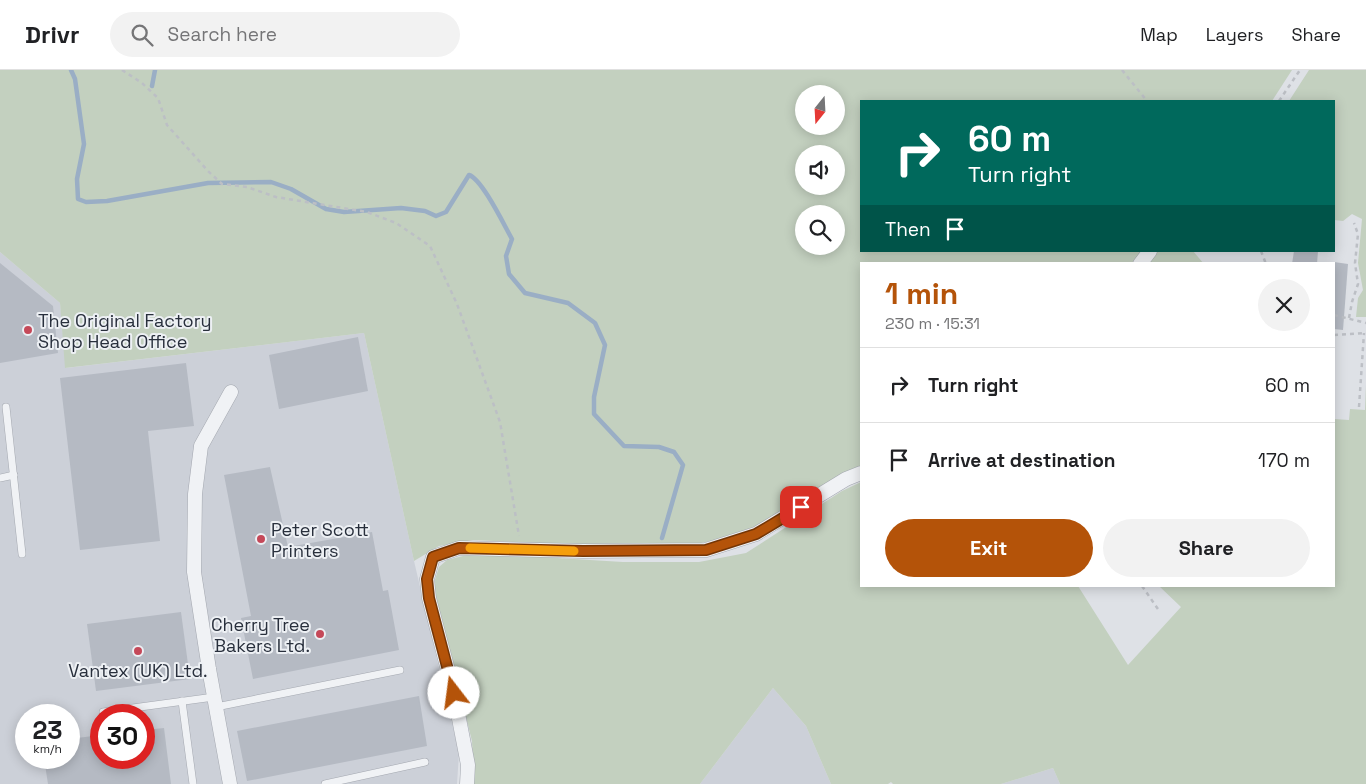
<!DOCTYPE html>
<html lang="en">
<head>
<meta charset="utf-8">
<style>
  body { margin:0; font-family:"Space Grotesk",sans-serif; background:#f2f2f2; color:#202124; height:100vh; display:flex; flex-direction:column; font-size:19px; white-space:nowrap }
  * { box-sizing:border-box; margin:0 }
  p { font-size:16px; color:#757577 }
  .icon { flex:none; width:28px; height:28px; fill:none; stroke:currentColor; stroke-width:2; stroke-linecap:round; stroke-linejoin:round }
  .map { position:relative; flex:1; overflow:hidden }
  .side { position:absolute; left:860px; top:192px; width:475px; height:325px; display:flex; flex-direction:column; background:#fff; border-radius:0px; box-shadow:0 2px 12px #0003 }
  .side>* { flex:none }
  .banner { position:absolute; left:860px; top:30px; width:475px; height:152px; border-radius:0px; box-shadow:0 2px 12px #0003; background:#00695c; color:#fff; overflow:hidden }
  .needle { width:32px; rotate:198deg }
  .buttons { position:absolute; left:795px; top:15px; display:grid; gap:10px }
  .buttons a { display:grid; place-items:center; width:50px; height:50px; border-radius:50%; background:#fff; box-shadow:0 2px 12px #0003; font-size:25px }
  .speed { position:absolute; left:15px; top:634px; display:flex; gap:10px; font-size:25px; font-weight:700; text-align:center }
  .speed>* { display:grid; place-content:center; width:65px; height:65px; border-radius:50%; background:#fff; box-shadow:0 2px 12px #0003; line-height:1 }
  .speed small { font-size:12px; font-weight:400 }
  .speed .limit { border:8px solid #d22; background:#fff; color:#111 }
  .pin { position:absolute; display:grid; place-items:center; width:42px; height:42px; color:#fff; margin:-21px; border-radius:10px; box-shadow:0 2px 8px #0006 }
  .me { position:absolute; width:55px; margin:-28px; rotate:345deg; stroke-linejoin:round; filter:drop-shadow(0 0 4px #0008) }
  .turn { display:flex; align-items:center; gap:18px; height:105px; padding:0 25px; font-size:22px }
  .turn .icon { width:65px; height:65px; stroke-width:2.5 }
  .turn b { display:block; font-size:35px; line-height:42px }
  .then { display:flex; align-items:center; height:48px; padding:0 25px; background:#0003; gap:10px; font-size:19px }
  .round { display:grid; place-items:center; flex:none; width:52px; height:52px; border-radius:26px; background:#f2f2f2 }
  .summary { display:flex; align-items:center; justify-content:space-between; height:85px; padding:0 25px }
  h1 { font-size:30px; font-weight:800; line-height:38px; color:#b45309 }
  .action { display:flex; gap:10px; margin-top:auto; padding:10px 25px }
  .action a { flex:1; height:58px; border-radius:30px; background:#b45309; color:#fff; font-size:20px; font-weight:800; line-height:58px; text-align:center }
  .action a+a { background:#f2f2f2; color:#202124 }
  ul { padding:0; list-style:none }
  li { display:flex; align-items:center; gap:15px; height:75px; padding:0 25px; border-top:1px solid #e0e0e0 }
  li div { flex:1 }
  li b { display:block; font-size:19px }
  li em { font-style:normal }
  header { display:flex; align-items:center; gap:30px; box-sizing:border-box; height:70px; padding:0 25px; background:#fff; border-bottom:1px solid #e0e0e0 }
  header strong { font-size:24px }
  nav { display:flex; gap:28px; margin-inline-start:auto; font-size:18px }
  .search { width:350px; height:45px; background:#f2f2f2; display:flex; align-items:center; gap:12px; box-sizing:border-box; padding:0 18px; border-radius:28px; color:#757577; font-size:19px }
  .map>svg:first-child { display:block }
  .built { fill:#ccd0d8; fill-rule:evenodd }
  .green { fill:#c3d0bf; fill-rule:evenodd }
  .lines { fill:none; stroke-linecap:round; stroke-linejoin:round }
  .stream { stroke:#9aaec5; stroke-width:4.5 }
  .building { fill:#b5bac3 }
  .lane-casing { stroke:#a4a8b0; stroke-width:8 }
  .street-casing { stroke:#a4a8b0; stroke-width:15 }
  .path { stroke:#bcbfc5; stroke-width:2.5; stroke-dasharray:4 4; stroke-linecap:butt }
  .lane { stroke:#f0f2f5; stroke-width:7 }
  .street { stroke:#f0f2f5; stroke-width:14 }
  .route-casing { stroke:#753606; stroke-width:12 }
  .route { stroke:#b45309; stroke-width:9 }
  .slow { stroke:#f59e0b; stroke-width:9 }
  .poi-dot { fill:#c54959; stroke:#edf0f4; stroke-width:2 }
  .labels { text-anchor:middle; dominant-baseline:central; stroke-width:4; stroke-linejoin:round; paint-order:stroke }
  .poi-label { font-size:18px; fill:#282f3c; stroke:#edf0f4; text-anchor:start }
</style>
</head>
<body>
<header>
<strong>Drivr</strong>
<div class="search"><svg class="icon" aria-label="search" viewBox="0 0 24 24"><circle cx="10" cy="10" r="6"/><path d="M15 15l6 6"/></svg>Search here</div>
<nav><a>Map</a><a>Layers</a><a>Share</a></nav>
</header>
<div class="map">
<svg width="1366" height="714" viewBox="0 0 1366 714">
  <rect width="100%" height="100%" fill="#dee1e6"/>
  <g class="built">
    <path d="M0 182 60 233 66 298 364 263 414 491 459 683 457 714H0ZM26 645H69V688H26ZM101 645H144V688H101Z"/>
    <path d="M773 618 806 656 831 714H700Z"/>
    <path d="M1053 698 1060 714H1001Z"/>
  </g>
  <g class="green">
    <path d="M0 0H1292L1272 31H861V181H1142L1131 194H861V399L750 461 726 468 701 473 576 475 473 470 439 476 414 491 364 263 65 298 60 233 0 182ZM804 24H836V56H804ZM804 84H836V116H804ZM804 144H836V176H804Z"/>
    <path d="M1309 0H1366V247H1356L1358 228 1363 220 1358 193 1362 149 1352 144 1343 151 1334 150V31H1289Z"/>
    <path d="M1158 181H1193L1204 194H1148Z"/>
    <path d="M1366 315V714H1060L1053 698 1001 714H893L891 712 888 714H831L806 656 773 618 700 714H474L472 671 433 516 439 497 447 490 467 485 491 484 623 492H699L746 483 842 421 861 412V516H1078L1128 595 1181 537 1159 516H1334V349L1349 350 1350 339 1365 340Z"/>
  </g>
  <g class="lines">
    <g class="stream">
      <path d="M71 0 75 9 84 74 77 109 78 129 86 132 107 131 208 113 271 112 291 119 326 139 344 142 401 138 425 141 436 146 446 142 469 105C482 109 504 155 512 169L506 186 509 204 525 223 568 233 595 253 605 275 594 327V344L624 376 659 377 674 382 683 395 662 468"/>
      <path d="M152 16 155 0"/>
    </g>
  </g>
  <g class="building">
    <path d="M1294 181H1318L1317 194H1292Z"/>
    <path d="M1334 192 1348 194 1343 260 1334 259Z"/>
    <path d="M0 193 53 236 58 283 0 293Z"/>
    <path d="M358 267 368 321 279 339 269 285Z"/>
    <path d="M186 293 194 356 148 361 160 471 80 480 60 308Z"/>
    <path d="M270 397 288 477 372 462 383 521 388 520 399 580 253 609 241 548 251 546 224 405Z"/>
    <path d="M181 542 190 609 96 621 87 554Z"/>
    <path d="M419 626 427 676 247 711 237 661Z"/>
    <path d="M164 658 171 714H48L44 688H69V669L101 665V688H144V660Z"/>
  </g>
  <g class="lines">
    <defs>
      <g id="lane">
        <path d="M6 337 22 484"/>
        <path d="M0 408 14 405"/>
        <path d="M182 631 193 714"/>
        <path d="M216 637 400 600"/>
        <path d="M103 642 214 627"/>
        <path d="M325 714 425 692"/>
      </g>
      <g id="street">
        <path d="M1140 194 1150 181"/>
        <path d="M230 714 209 599 194 502 195 424 201 376 231 322"/>
        <path d="M467 714 468 695 454 623 429 528 427 509 433 487 459 478 583 481 706 480 756 464 846 409 861 403"/>
      </g>
    </defs>
    <use href="#lane" class="lane-casing"/>
    <use href="#street" class="street-casing"/>
    <g class="path">
      <path d="M122 0 142 13 158 28 167 55 208 101 222 114 247 117 276 127 367 142 396 153 430 176 457 234 500 352 519 466"/>
      <path d="M1122 0 1147 31"/>
      <path d="M1279 31 1300 0"/>
      <path d="M1261 181 1266 194"/>
      <path d="M1334 245 1366 253"/>
      <path d="M1349 248 1352 232 1358 214 1355 193 1358 164 1354 153"/>
      <path d="M1334 265 1366 263"/>
      <path d="M1359 337 1364 263"/>
      <path d="M1142 516 1160 542"/>
    </g>
    <use href="#lane" class="lane"/>
    <use href="#street" class="street"/>
  </g>
  <g class="lines">
    <defs>
      <path id="route" d="M454 623 429 528 427 509 433 487 459 478 583 481 706 480 756 464 801 437"/>
    </defs>
    <use href="#route" class="route-casing"/>
    <use href="#route" class="route"/>
    <path class="slow" d="M470 478 574 481"/>
  </g>
  <g class="poi-dot">
    <circle cx="28" cy="260" r="5"/>
    <circle cx="261" cy="469" r="5"/>
    <circle cx="320" cy="564" r="5"/>
    <circle cx="138" cy="581" r="5"/>
  </g>
  <g class="labels">
    <g class="poi-label">
      <text x="38" y="250">The Original Factory<tspan x="38" dy="21">Shop Head Office</tspan></text>
      <text x="271" y="459">Peter Scott<tspan x="271" dy="21">Printers</tspan></text>
      <text x="310" y="554" text-anchor="end">Cherry Tree<tspan x="310" dy="21">Bakers Ltd.</tspan></text>
      <text x="138" y="600" text-anchor="middle">Vantex (UK) Ltd.</text>
    </g>
  </g>
</svg>
<div class="buttons">
<a><svg class="needle" viewBox="-14 -14 28 28"><path d="M0-13l5 13h-10z" fill="#e53935"/><path d="M0 13l5-13h-10z" fill="#757577"/></svg></a>
<a><svg class="icon" aria-label="sound" viewBox="0 0 24 24"><path d="M4 9h4l5-4v14l-5-4H4zM17 9q2 3 0 6"/></svg></a>
<a><svg class="icon" aria-label="search" viewBox="0 0 24 24"><circle cx="10" cy="10" r="6"/><path d="M15 15l6 6"/></svg></a>
</div>
<div class="speed"><div>23<small>km/h</small></div><div class="limit">30</div></div>
<div class="pin" style="left:801px;top:437px;background:#d93025"><svg class="icon" aria-label="arrive" viewBox="0 0 24 24"><path d="M6 21V4h12l-3 4 3 4H6"/></svg></div>
<svg class="me" style="left:454px;top:623px" viewBox="-20 -20 40 40"><circle r="19" fill="#fff"/><path d="M0-13L10 11 0 6-10 11z" fill="#b45309"/></svg>
<div class="banner">
<div class="turn"><svg class="icon" aria-label="right" viewBox="0 0 24 24"><path d="M7 20v-9h11M14 6l5 5-5 5"/></svg><div><b>60 m</b>Turn right</div></div>
<div class="then">Then<svg class="icon" aria-label="arrive" viewBox="0 0 24 24"><path d="M6 21V4h12l-3 4 3 4H6"/></svg></div>
</div>
<section class="side">
<div class="summary"><div><h1>1 min</h1><p>230 m · 15:31</p></div><a class="round"><svg class="icon" aria-label="close" viewBox="0 0 24 24"><path d="M6 6l12 12M18 6L6 18"/></svg></a></div>
<ul>
<li><svg class="icon" aria-label="right" viewBox="0 0 24 24"><path d="M7 20v-9h11M14 6l5 5-5 5"/></svg><div><b>Turn right</b></div><em>60 m</em></li>
<li><svg class="icon" aria-label="arrive" viewBox="0 0 24 24"><path d="M6 21V4h12l-3 4 3 4H6"/></svg><div><b>Arrive at destination</b></div><em>170 m</em></li>
</ul>
<div class="action"><a>Exit</a><a>Share</a></div>
</section>
</div>
</body>
</html>
